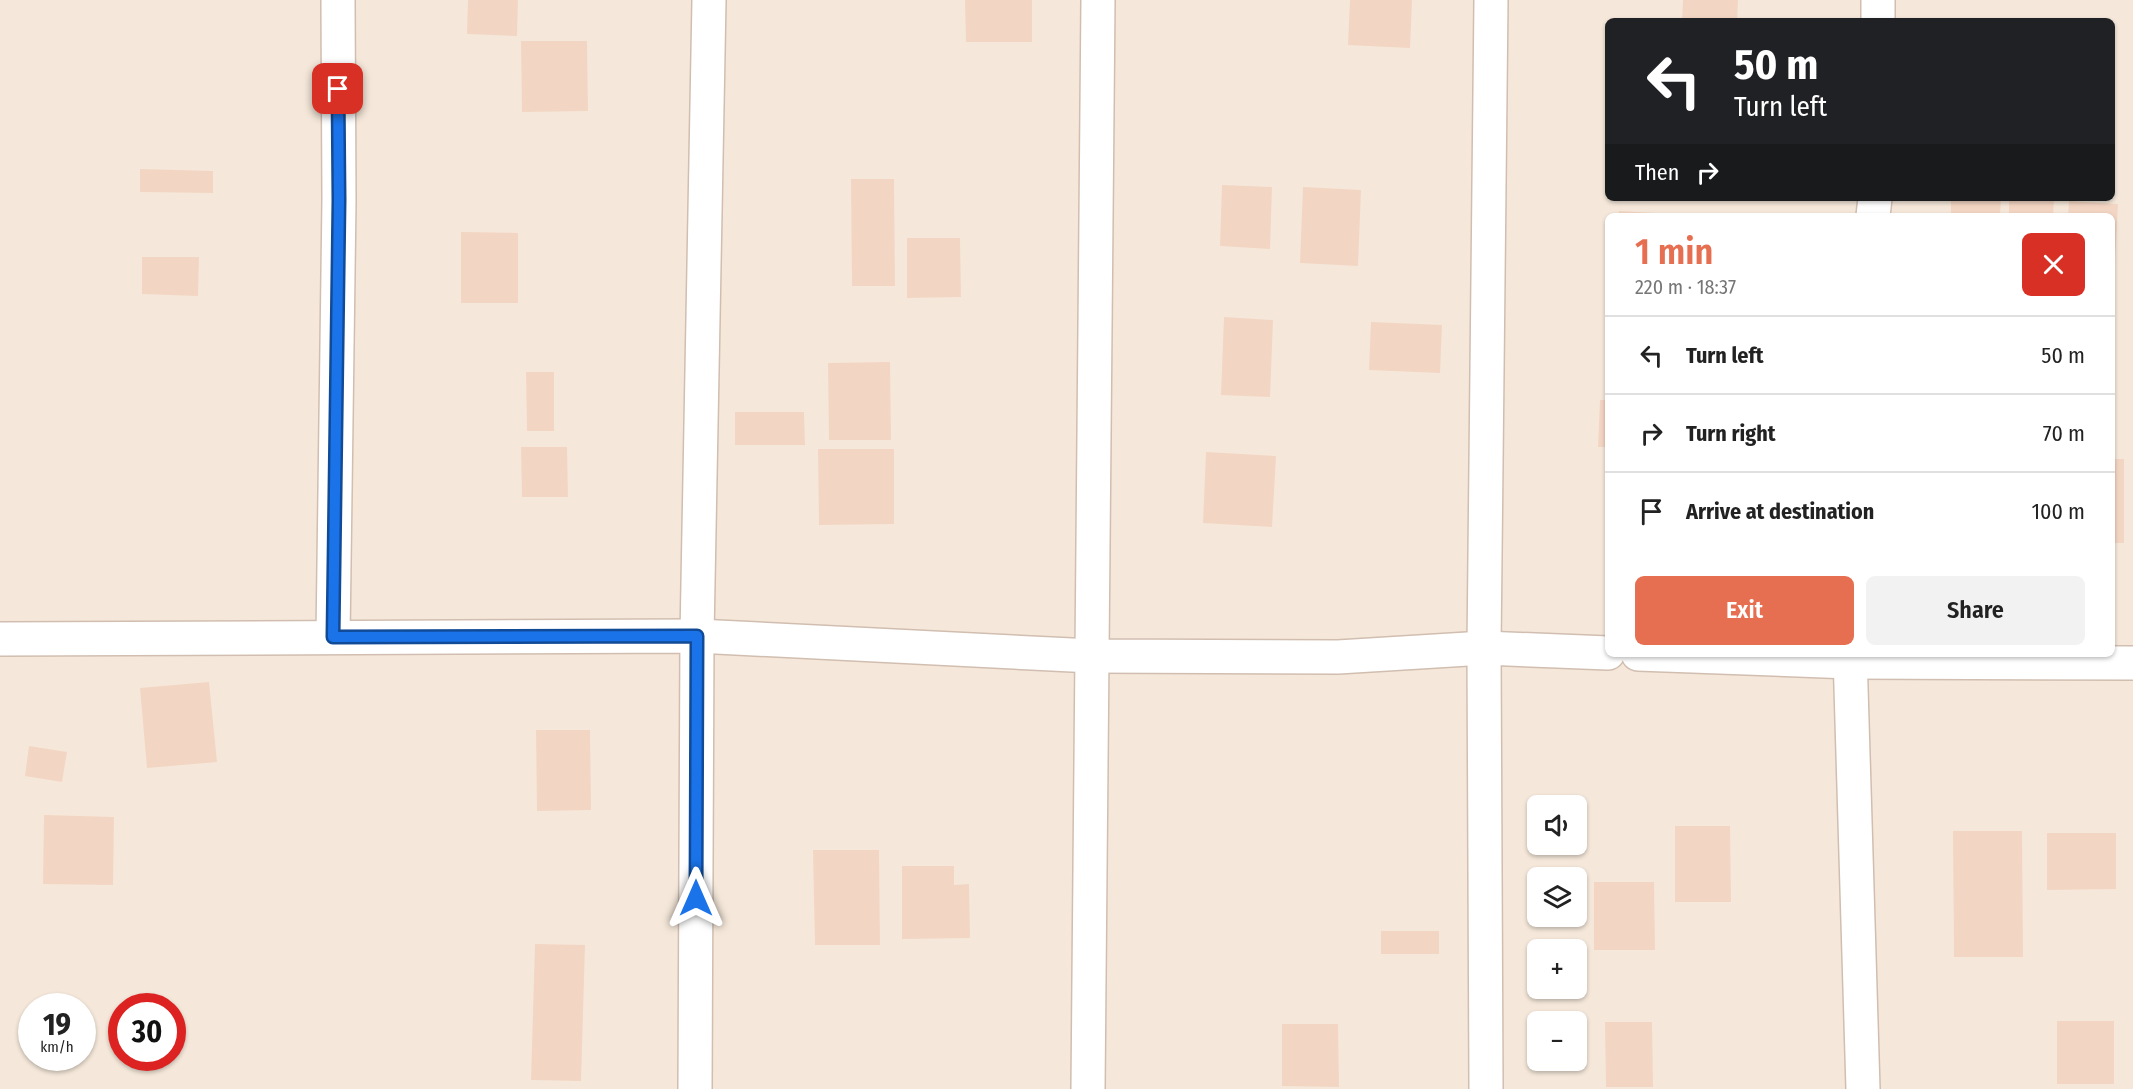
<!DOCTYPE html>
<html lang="en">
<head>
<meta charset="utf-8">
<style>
  body { margin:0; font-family:"Fira Sans Condensed",sans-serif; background:#f2f2f2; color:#222; height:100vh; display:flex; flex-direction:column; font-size:22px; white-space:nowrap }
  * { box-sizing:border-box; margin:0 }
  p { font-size:20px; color:#767676 }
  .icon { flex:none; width:33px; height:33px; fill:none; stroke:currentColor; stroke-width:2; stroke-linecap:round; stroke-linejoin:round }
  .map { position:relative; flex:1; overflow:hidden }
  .sheet { position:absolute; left:1605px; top:213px; width:510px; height:444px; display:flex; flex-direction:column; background:#fff; border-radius:9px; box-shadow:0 2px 4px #0004 }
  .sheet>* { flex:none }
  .guide { position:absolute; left:1605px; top:18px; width:510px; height:183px; border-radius:9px; box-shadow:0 2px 4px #0004; background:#202124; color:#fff; overflow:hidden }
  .fabs { position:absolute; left:1527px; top:795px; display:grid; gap:12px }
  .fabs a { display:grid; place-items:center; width:60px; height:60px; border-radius:9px; background:#fff; box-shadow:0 2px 4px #0004; font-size:30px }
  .speed { position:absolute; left:18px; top:993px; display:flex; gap:12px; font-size:30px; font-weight:700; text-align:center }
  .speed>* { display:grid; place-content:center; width:78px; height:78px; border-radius:50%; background:#fff; box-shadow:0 2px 4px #0004; line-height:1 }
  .speed small { font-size:15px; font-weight:400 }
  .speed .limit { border:9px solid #d22; background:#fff; color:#111 }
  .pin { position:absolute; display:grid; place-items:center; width:51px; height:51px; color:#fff; margin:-26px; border-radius:12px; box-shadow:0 3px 9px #0006 }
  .me { position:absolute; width:66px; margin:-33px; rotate:0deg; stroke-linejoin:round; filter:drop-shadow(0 0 4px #0008) }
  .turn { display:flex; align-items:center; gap:21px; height:126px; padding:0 30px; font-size:27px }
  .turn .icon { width:78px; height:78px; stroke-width:2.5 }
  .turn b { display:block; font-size:42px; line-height:51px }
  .then { display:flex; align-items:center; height:57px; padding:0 30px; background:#0003; gap:12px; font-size:22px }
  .round { display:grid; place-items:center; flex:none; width:63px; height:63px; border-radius:9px; background:#f2f2f2 }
  .summary { display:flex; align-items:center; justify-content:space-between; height:102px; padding:0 30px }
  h1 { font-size:36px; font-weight:600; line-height:45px; color:#e76f51 }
  .action { display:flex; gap:12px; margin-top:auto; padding:12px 30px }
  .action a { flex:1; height:69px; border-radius:9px; background:#e76f51; color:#fff; font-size:24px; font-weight:600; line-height:69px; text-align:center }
  .action a+a { background:#f2f2f2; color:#222 }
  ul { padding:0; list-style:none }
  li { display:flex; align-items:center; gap:18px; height:78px; padding:0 30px; border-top:2px solid #e0e0e0 }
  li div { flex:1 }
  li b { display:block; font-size:22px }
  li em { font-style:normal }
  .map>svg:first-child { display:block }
  .residential { fill:#f5e8da; fill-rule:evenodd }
  .building { fill:#f3d5c3 }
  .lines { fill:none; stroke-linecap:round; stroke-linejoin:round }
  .minor-casing { stroke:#d1beb0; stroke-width:36 }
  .minor { stroke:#fff; stroke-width:33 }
  .route-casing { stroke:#114b97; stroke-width:15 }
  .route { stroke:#1a73e8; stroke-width:10 }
</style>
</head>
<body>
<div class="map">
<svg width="2133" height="1089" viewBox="0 0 2133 1089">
  <rect width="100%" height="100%" fill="#fdf6ec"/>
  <path class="residential" d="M0 0H2133V1089H0ZM1608 21H2112V198H1608ZM1608 216H2112V654H1608ZM1538 806H1576V844H1538ZM1538 878H1576V916H1538ZM1538 950H1576V988H1538ZM32 1006H82V1058H32ZM122 1006H172V1058H122ZM1538 1022H1576V1060H1538Z"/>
  <g class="building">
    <path d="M468 0H518L517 36 467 34Z"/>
    <path d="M965 0H1032V42H966Z"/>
    <path d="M1350 0H1412L1410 48 1348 45Z"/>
    <path d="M1683 0H1738L1737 21H1682Z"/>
    <path d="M521 41H587L588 111 522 112Z"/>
    <path d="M1606 107H1608V143L1605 142Z"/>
    <path d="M140 169 213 171V193L140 192Z"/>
    <path d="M851 179H894L895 286H852Z"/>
    <path d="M1222 185 1272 187 1270 249 1220 246Z"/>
    <path d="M1303 187 1361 190 1358 266 1300 263Z"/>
    <path d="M1951 198H2001L2000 216 1951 215Z"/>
    <path d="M2009 198H2054L2053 216H2009Z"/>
    <path d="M2069 201 2118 204 2114 279 2112 278V216H2068Z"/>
    <path d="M1619 211 1673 214 1672 216H1618Z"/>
    <path d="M461 232 518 233V303H461Z"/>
    <path d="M907 238H960L961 297 907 298Z"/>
    <path d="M142 257H199L198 296 142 294Z"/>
    <path d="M1224 317 1273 320 1270 397 1221 395Z"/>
    <path d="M1371 322 1442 325 1440 373 1369 370Z"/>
    <path d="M890 362 891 440H829L828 363Z"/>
    <path d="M526 372H554V431H527Z"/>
    <path d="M1600 400H1608V447H1598Z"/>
    <path d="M735 412H804L805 445H735Z"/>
    <path d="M521 447H567L568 497H522Z"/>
    <path d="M818 449H894V524L819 525Z"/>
    <path d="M1206 452 1276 456 1272 527 1203 523Z"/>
    <rect x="2112" y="459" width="12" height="84"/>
    <path d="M209 682 217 762 147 768 140 688Z"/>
    <path d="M536 730H590L591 810 537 811Z"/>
    <path d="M29 746 67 752 62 782 25 776Z"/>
    <path d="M44 815 114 817 113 885 43 884Z"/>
    <path d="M1675 826H1730L1731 902H1675Z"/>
    <path d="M1953 831H2022L2023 957H1954Z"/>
    <path d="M2047 833H2116V889L2047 890Z"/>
    <path d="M813 850H879L880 945H815Z"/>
    <path d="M902 866H954V885L969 884 970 938 902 939Z"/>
    <path d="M1594 882H1654L1655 950H1594Z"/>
    <rect x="1381" y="931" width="58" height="23"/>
    <path d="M535 944 585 945 581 1081 531 1080Z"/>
    <rect x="2057" y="1021" width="57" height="63"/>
    <path d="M1605 1022H1652L1653 1087H1606Z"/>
    <path d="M1282 1024H1338L1339 1087 1282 1086Z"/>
  </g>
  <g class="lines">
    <defs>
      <g id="minor">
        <path d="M1878 21V0"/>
        <path d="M1873 216 1875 198"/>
        <path d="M333 637 339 200 338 0"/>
        <path d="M0 639 697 636 1092 656 1338 657 1484 648 1608 653"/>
        <path d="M1638 654 1850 662 2133 663"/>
        <path d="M1850 654 1863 1089"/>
        <path d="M695 1089 697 636 709 0"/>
        <path d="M1088 1089 1098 0"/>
        <path d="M1486 1089 1484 648 1491 0"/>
      </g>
    </defs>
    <use href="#minor" class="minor-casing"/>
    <use href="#minor" class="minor"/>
  </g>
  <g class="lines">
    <defs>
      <path id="route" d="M338 89 339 200 333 637 697 636 696 898"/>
    </defs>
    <use href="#route" class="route-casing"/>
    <use href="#route" class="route"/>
  </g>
</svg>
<div class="fabs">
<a><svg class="icon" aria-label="sound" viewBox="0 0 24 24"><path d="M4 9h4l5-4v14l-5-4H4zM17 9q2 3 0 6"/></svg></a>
<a><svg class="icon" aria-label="layers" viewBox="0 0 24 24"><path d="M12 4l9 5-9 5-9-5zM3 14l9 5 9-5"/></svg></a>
<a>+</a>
<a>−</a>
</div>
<div class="speed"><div>19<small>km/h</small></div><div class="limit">30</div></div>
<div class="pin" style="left:338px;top:89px;background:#d93025"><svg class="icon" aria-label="arrive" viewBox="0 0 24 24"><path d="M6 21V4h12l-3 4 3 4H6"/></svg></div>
<svg class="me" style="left:696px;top:898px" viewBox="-20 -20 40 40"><path d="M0-17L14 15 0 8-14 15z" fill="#1a73e8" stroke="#fff" stroke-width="4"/></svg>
<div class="guide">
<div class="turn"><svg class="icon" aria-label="left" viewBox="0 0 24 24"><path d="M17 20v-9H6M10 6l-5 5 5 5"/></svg><div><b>50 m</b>Turn left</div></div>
<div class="then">Then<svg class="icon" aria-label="right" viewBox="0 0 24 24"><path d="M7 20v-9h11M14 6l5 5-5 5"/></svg></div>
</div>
<section class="sheet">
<div class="summary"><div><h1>1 min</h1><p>220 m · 18:37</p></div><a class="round" style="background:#d93025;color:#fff"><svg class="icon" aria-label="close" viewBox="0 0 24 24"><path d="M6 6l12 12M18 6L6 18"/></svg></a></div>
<ul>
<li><svg class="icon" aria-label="left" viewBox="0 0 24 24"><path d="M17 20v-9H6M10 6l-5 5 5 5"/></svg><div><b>Turn left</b></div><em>50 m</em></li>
<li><svg class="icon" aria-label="right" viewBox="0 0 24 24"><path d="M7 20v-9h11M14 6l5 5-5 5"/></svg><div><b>Turn right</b></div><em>70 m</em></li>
<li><svg class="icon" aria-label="arrive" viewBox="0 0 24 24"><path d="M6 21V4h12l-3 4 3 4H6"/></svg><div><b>Arrive at destination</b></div><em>100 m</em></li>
</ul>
<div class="action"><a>Exit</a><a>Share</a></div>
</section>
</div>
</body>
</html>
